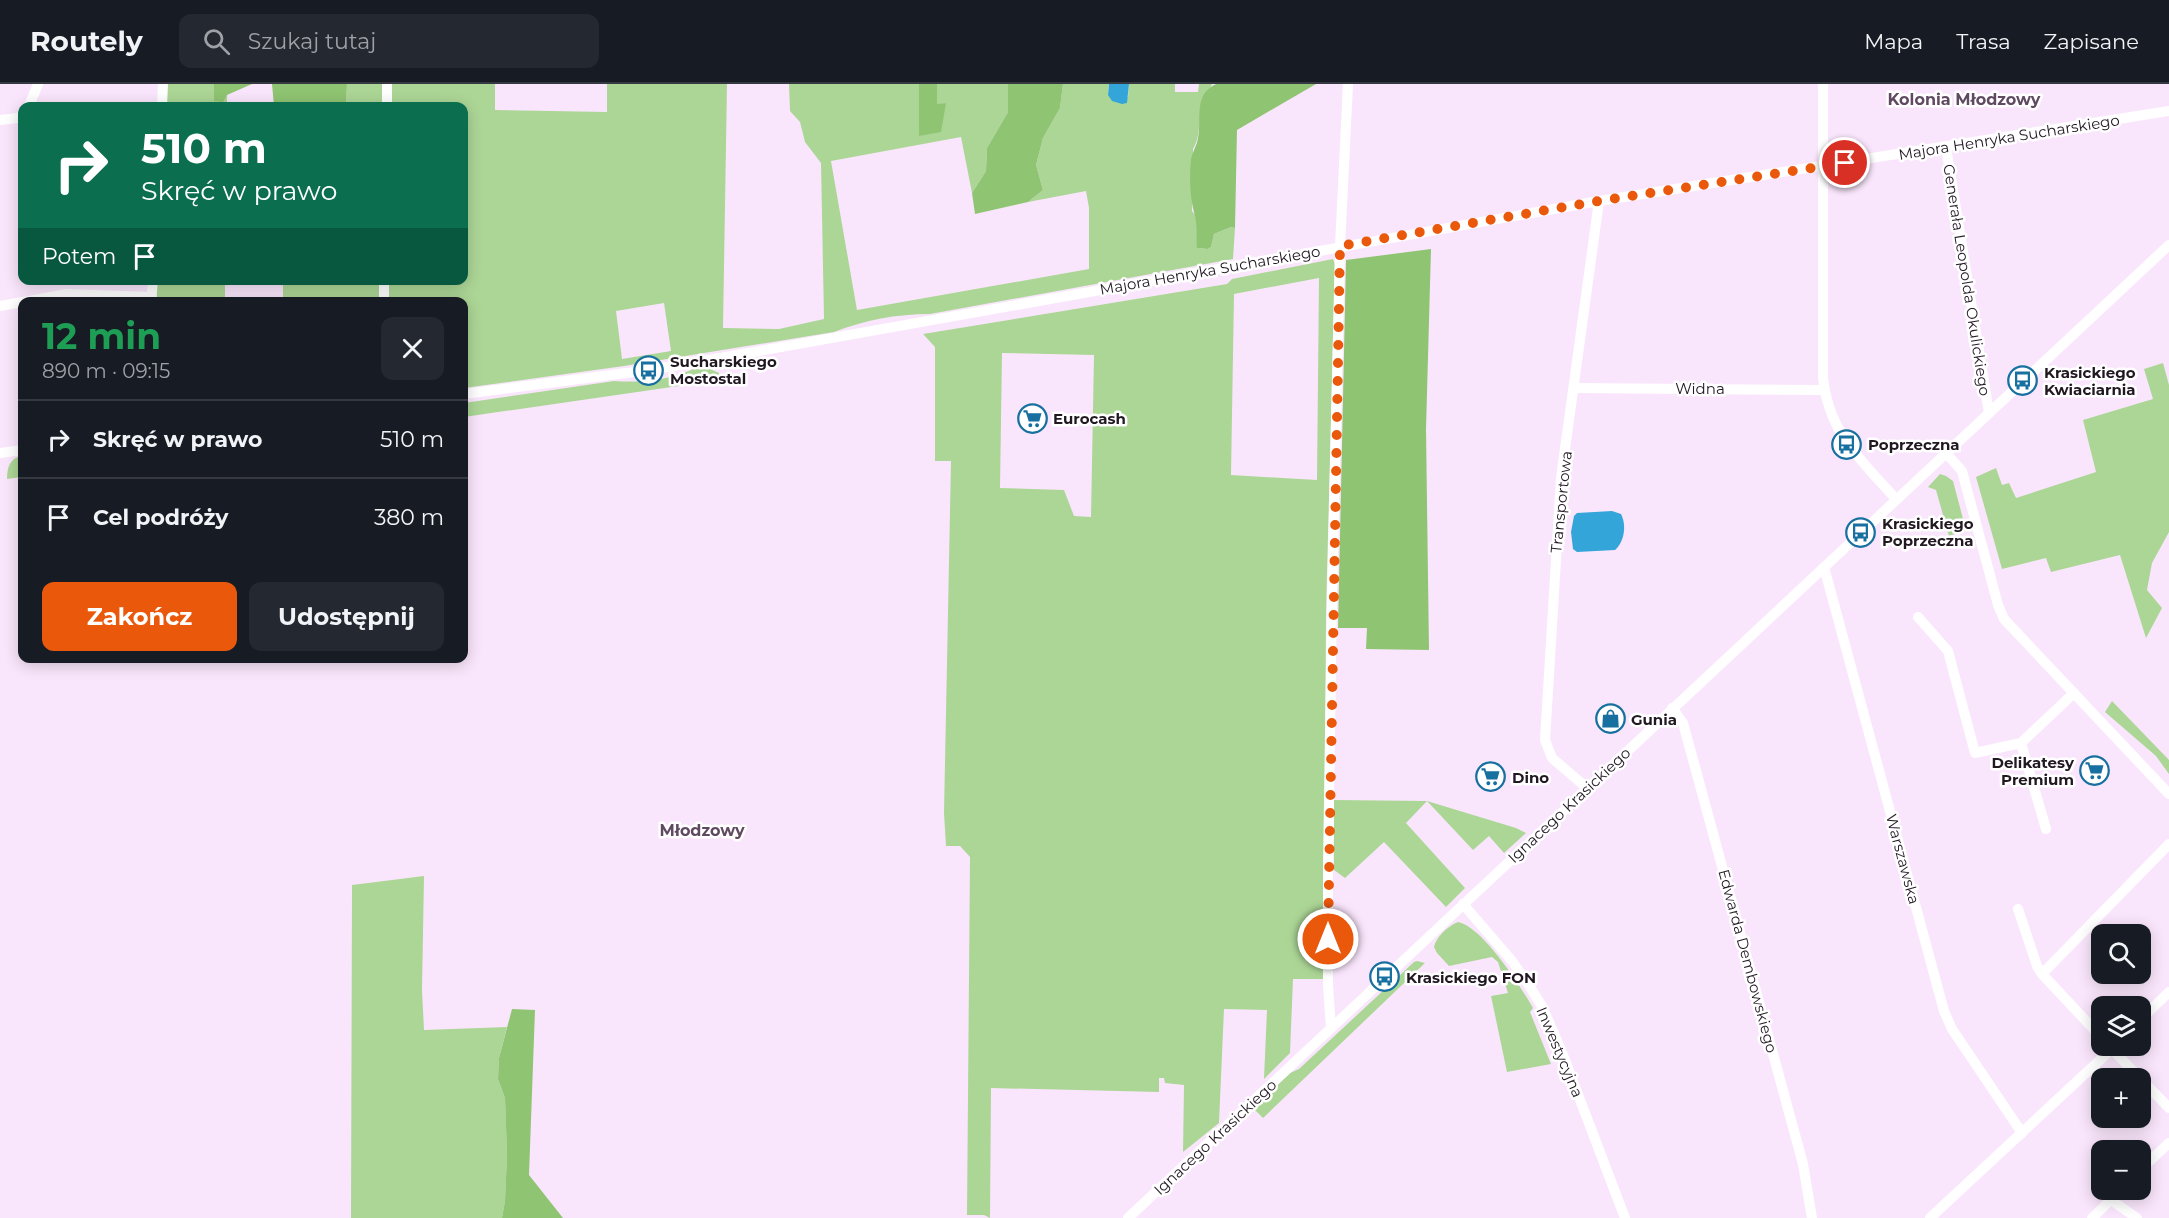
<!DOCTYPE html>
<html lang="pl">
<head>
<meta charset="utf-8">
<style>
  body { margin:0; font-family:Montserrat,sans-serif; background:#242831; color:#f1f3f6; height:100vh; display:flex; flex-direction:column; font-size:22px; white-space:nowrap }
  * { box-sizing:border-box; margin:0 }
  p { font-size:20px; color:#9ea1a6 }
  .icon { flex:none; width:33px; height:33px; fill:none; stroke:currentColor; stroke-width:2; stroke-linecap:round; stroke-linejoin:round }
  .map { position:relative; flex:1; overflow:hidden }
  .drawer { position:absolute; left:18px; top:213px; width:450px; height:366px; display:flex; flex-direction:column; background:#171b24; border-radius:12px; box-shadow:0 3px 15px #0003 }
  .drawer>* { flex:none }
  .guide { position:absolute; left:18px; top:18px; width:450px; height:183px; border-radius:12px; box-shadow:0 3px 15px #0003; background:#0b6e4f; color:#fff; overflow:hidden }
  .fabs { position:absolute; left:2091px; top:840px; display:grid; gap:12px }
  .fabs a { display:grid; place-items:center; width:60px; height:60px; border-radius:12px; background:#171b24; box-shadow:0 3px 15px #0003; font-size:30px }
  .pin { position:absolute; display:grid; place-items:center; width:51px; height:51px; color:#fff; margin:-26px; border:3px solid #fff; border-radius:50%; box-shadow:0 2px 6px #0007 }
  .me { position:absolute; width:66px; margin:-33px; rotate:0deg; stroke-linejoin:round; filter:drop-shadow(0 0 4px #0008) }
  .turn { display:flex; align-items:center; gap:21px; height:126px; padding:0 24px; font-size:27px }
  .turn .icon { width:78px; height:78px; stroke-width:2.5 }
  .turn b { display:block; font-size:42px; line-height:51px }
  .then { display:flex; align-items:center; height:57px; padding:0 24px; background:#0003; gap:12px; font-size:22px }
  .round { display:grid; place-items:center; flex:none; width:63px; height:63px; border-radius:12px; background:#242831 }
  .headline { display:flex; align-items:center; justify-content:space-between; height:102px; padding:0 24px }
  h1 { font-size:36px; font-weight:700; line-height:45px; color:#1e9e55 }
  .cta { display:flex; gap:12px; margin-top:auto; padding:12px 24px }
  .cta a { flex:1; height:69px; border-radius:12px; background:#ea580c; color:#fff; font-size:24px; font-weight:700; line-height:69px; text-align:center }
  .cta a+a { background:#242831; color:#f1f3f6 }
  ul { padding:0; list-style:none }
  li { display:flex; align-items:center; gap:18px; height:78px; padding:0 24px; border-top:2px solid #363941 }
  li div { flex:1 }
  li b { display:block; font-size:22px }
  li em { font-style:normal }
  header { display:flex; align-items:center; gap:36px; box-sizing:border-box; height:84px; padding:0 30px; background:#171b24; border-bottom:2px solid #363941 }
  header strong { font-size:28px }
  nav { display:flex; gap:33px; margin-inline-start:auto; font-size:21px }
  .search { width:420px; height:54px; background:#242831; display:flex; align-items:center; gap:15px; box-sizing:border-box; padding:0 21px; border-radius:12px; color:#9ea1a6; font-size:22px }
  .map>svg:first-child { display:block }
  .green { fill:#acd696; fill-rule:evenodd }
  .forest { fill:#8fc472 }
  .water { fill:#34a5d9 }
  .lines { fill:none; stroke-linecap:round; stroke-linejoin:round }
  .minor { stroke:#fff; stroke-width:10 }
  .route { stroke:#ea580c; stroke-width:10; stroke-dasharray:0 18 }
  .labels { text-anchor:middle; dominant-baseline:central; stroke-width:5; stroke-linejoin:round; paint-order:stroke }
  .street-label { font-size:15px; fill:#211822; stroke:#fff }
  .poi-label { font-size:15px; font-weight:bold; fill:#211822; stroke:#fff; text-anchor:start }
  .neighbourhood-label { font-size:16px; font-weight:bold; fill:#604a62; stroke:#fff }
</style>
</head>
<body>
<header>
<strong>Routely</strong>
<div class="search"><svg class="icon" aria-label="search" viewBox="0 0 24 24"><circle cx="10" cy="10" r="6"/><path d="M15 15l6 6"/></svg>Szukaj tutaj</div>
<nav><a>Mapa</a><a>Trasa</a><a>Zapisane</a></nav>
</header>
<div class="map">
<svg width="2169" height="1134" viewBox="0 0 2169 1134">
  <rect width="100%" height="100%" fill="#fae6fc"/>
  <g class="green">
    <path d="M165 0H214V17L227 11V22H164Z"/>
    <path d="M347 0H495V26L607 28V0H727L723 244 779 245 824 235 821 79 805 58 800 38 790 27 789 0H919V52L946 19 937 21V0H1008V28L987 64 986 87 972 109 961 53 831 77 857 226 1089 185V124L1086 107 1028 118 1043 106 1036 81 1043 54 1060 24 1063 0H1109L1108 11 1128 13 1129 0H1175V8H1198L1199 0H1212C1207 12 1203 24 1200 37 1198 47 1199 55 1193 65L1192 127 1196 132 1197 164 1208 165 1211 163 1214 150 1231 143 1235 144 1233 175 930 230C896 230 865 236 834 248L624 282 464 304V218L283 217V197L464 196V22H346ZM664 219 671 267 622 275 616 227Z"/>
    <path d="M1333 175 1335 180 1326 529 1324 895H1293L1290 969 1264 995 1267 926 1224 925 1219 1039 1183 1068 1184 1001 1165 999 1164 994H1159V1008L991 1004 990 1134 984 1131H967L970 773 960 762H946L944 729 951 377H935V263L923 250 1227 200 1232 195ZM1319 194 1317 396 1231 391 1234 210ZM1002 269 1094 271 1091 433 1074 432 1064 406 1000 404Z"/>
    <path d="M155 197H225V217L153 218Z"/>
    <path d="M2163 279 2169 301V448L2152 479 2147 506 2162 524 2146 554 2120 471 2051 488 2046 474 2002 485 1976 393 1996 384 2002 401 2009 399 2016 414 2096 388 2083 336 2153 315 2144 285Z"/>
    <path d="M694 285H710L719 289 720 296 464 333V319L614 297C643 299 667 296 694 285Z"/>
    <path d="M22 372V393L7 395C7 383 10 374 22 372Z"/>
    <path d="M1940 390 1946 392 1953 397 1966 446 1949 452 1936 406 1928 403Z"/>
    <path d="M2112 617 2169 676V690L2156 672 2105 628Z"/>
    <path d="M1334 716 1427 717 1516 744 1526 749 1504 769 1489 752 1473 766 1427 717 1406 739 1465 804 1446 823 1384 758 1345 794 1334 786Z"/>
    <path d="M424 792 422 906 424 946 507 943 499 974 498 995 505 1014 507 1071 505 1117 502 1134H351L352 801Z"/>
    <path d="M1458 838C1483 843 1521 903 1533 924L1530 928 1551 980 1507 988 1491 912 1508 909 1498 878 1492 873 1449 882 1437 869 1434 863C1436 853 1448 842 1458 838Z"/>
    <path d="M1417 877 1425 879 1263 1034 1253 1024 1290 989 1299 985 1414 878Z"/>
  </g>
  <g class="forest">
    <path d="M214 0H252L227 11 223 18 214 17Z"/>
    <path d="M272 0H347L346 22H274Z"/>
    <path d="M919 0H937V20L946 19 941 48 919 52Z"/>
    <path d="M1008 0H1063L1060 24 1043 54 1036 81 1043 106 1028 118 975 130 972 109 986 87 987 64 1008 28Z"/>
    <path d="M1216 0H1316L1237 46 1235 144 1231 143 1214 150 1211 163 1208 165 1197 164C1196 158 1197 136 1195 132 1190 115 1189 94 1191 76 1192 68 1197 62 1198 54 1202 34 1193 11 1216 0Z"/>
    <path d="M1431 165 1426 345 1429 566 1366 565 1367 544H1338L1346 176Z"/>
    <path d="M512 925 535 926 529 1091 563 1134H502L505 1117 507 1071 505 1014 498 995 499 974Z"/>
  </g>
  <g class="water">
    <path d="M1109 0H1129L1127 19 1122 20 1112 17 1108 11Z"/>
    <path d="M1612 427 1621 430C1627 442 1624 458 1615 466L1577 468 1573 465 1571 448 1574 432 1577 429Z"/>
  </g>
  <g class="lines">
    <g class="minor">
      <path d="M1823 0V293C1828 348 1861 376 1896 415"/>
      <path d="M29 22 38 0"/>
      <path d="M162 22 163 0"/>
      <path d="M387 22V0"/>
      <path d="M0 36 18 34 22 31"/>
      <path d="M1946 63 1989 329"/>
      <path d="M24 218 66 210 152 213"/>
      <path d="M151 218 153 196"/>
      <path d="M384 218V196"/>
      <path d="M0 222 22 218"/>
      <path d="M1575 304 1824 306"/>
      <path d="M464 310 649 286 720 274 1599 117 2169 27"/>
      <path d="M0 369 22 366"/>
      <path d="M1946 369 1962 387 1998 521 2004 535 2169 710"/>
      <path d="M1824 483 1944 927 1952 945 2022 1049"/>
      <path d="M1918 533 1948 567 1975 669 2021 659 2074 609"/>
      <path d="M1672 624 1683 639 1803 1080 1812 1134"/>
      <path d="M2021 659 2046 745"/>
      <path d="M1587 704 1552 674 1545 656 1561 394 1599 117"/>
      <path d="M1463 820 1512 877 1530 903 1543 924 1563 971 1625 1134"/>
      <path d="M2018 825 2037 882 2042 890 2102 954"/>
      <path d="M2042 890 2169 760"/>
      <path d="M2140 936 2169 908"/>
      <path d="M1331 944 1328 902V784L1332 514 1340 162 1348 0"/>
      <path d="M2109 962 2169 1024"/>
      <path d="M2140 1086 2169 1059"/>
      <path d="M2111 1116 2137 1134"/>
      <path d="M1128 1134 2169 161"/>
      <path d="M1930 1134 2115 962"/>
      <path d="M2092 1134 2121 1106"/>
    </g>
  </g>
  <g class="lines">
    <path class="route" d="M1328 855 1340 162 1599 117 1845 79"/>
  </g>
  <defs>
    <symbol id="bus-ring" viewBox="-11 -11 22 22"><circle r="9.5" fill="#fff" stroke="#17709f" stroke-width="1.5"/><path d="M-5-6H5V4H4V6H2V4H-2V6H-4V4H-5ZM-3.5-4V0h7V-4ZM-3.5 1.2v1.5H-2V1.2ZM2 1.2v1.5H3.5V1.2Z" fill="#17709f"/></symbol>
    <symbol id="supermarket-ring" viewBox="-11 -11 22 22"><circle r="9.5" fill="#fff" stroke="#17709f" stroke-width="1.5"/><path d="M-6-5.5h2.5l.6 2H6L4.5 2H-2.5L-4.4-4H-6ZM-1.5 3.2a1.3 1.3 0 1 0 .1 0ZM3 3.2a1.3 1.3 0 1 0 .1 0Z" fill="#17709f"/></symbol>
    <symbol id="shop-ring" viewBox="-11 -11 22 22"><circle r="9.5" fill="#fff" stroke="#17709f" stroke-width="1.5"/><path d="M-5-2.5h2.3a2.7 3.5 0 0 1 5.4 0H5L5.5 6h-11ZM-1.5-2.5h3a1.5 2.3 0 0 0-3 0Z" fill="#17709f"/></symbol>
  </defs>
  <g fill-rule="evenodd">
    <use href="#bus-ring" x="632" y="270" width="33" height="33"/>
    <use href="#bus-ring" x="2006" y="280" width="33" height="33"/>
    <use href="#supermarket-ring" x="1016" y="318" width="33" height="33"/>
    <use href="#bus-ring" x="1830" y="344" width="33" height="33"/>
    <use href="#bus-ring" x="1844" y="432" width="33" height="33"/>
    <use href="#shop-ring" x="1594" y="618" width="33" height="33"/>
    <use href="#supermarket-ring" x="2078" y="670" width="33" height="33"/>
    <use href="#supermarket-ring" x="1474" y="676" width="33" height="33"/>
    <use href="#bus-ring" x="1368" y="876" width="33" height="33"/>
  </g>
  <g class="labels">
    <g class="street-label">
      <text transform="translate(2009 53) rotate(-9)">Majora Henryka Sucharskiego</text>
      <text transform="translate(1210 186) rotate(-10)">Majora Henryka Sucharskiego</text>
      <text transform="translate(1967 196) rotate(81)">Generała Leopolda Okulickiego</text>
      <text x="1700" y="304">Widna</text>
      <text transform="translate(1561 418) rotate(-84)">Transportowa</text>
      <text transform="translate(1569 721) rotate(-43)">Ignacego Krasickiego</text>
      <text transform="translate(1903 775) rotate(75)">Warszawska</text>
      <text transform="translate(1748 877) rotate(75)">Edwarda Dembowskiego</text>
      <text transform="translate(1560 968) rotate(67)">Inwestycyjna</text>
      <text transform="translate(1215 1053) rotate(-43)">Ignacego Krasickiego</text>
    </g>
    <g class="poi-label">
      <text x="670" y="277">Sucharskiego<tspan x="670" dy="17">Mostostal</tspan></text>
      <text x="2044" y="288">Krasickiego<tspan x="2044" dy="17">Kwiaciarnia</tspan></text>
      <text x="1053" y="334">Eurocash</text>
      <text x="1868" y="360">Poprzeczna</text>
      <text x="1882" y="439">Krasickiego<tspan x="1882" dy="17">Poprzeczna</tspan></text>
      <text x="1631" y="635">Gunia</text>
      <text x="2074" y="678" text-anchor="end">Delikatesy<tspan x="2074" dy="17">Premium</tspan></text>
      <text x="1512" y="693">Dino</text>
      <text x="1406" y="893">Krasickiego FON</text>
    </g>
    <g class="neighbourhood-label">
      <text x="1964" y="15">Kolonia Młodzowy</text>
      <text x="702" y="746">Młodzowy</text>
    </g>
  </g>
</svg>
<div class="fabs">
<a><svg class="icon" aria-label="search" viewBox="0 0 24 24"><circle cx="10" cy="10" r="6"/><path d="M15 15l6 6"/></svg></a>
<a><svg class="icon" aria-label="layers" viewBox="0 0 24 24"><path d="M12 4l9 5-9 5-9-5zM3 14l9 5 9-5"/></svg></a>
<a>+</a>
<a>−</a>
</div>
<div class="pin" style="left:1845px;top:79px;background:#d93025"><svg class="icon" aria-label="arrive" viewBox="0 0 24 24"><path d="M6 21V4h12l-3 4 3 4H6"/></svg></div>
<svg class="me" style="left:1328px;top:855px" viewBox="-20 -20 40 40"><circle r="17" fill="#ea580c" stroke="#fff" stroke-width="3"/><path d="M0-11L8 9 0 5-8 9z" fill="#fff"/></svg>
<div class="guide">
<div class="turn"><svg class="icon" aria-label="right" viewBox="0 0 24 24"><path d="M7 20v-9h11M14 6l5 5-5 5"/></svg><div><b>510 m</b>Skręć w prawo</div></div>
<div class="then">Potem<svg class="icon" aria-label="arrive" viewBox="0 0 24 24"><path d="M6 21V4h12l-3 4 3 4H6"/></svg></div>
</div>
<section class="drawer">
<div class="headline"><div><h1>12 min</h1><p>890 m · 09:15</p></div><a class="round"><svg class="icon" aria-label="close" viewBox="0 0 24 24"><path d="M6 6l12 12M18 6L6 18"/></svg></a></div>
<ul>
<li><svg class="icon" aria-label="right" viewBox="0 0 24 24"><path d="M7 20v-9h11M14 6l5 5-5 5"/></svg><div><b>Skręć w prawo</b></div><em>510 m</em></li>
<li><svg class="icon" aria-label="arrive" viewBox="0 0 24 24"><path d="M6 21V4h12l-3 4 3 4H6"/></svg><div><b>Cel podróży</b></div><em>380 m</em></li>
</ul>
<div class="cta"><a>Zakończ</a><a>Udostępnij</a></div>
</section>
</div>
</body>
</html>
